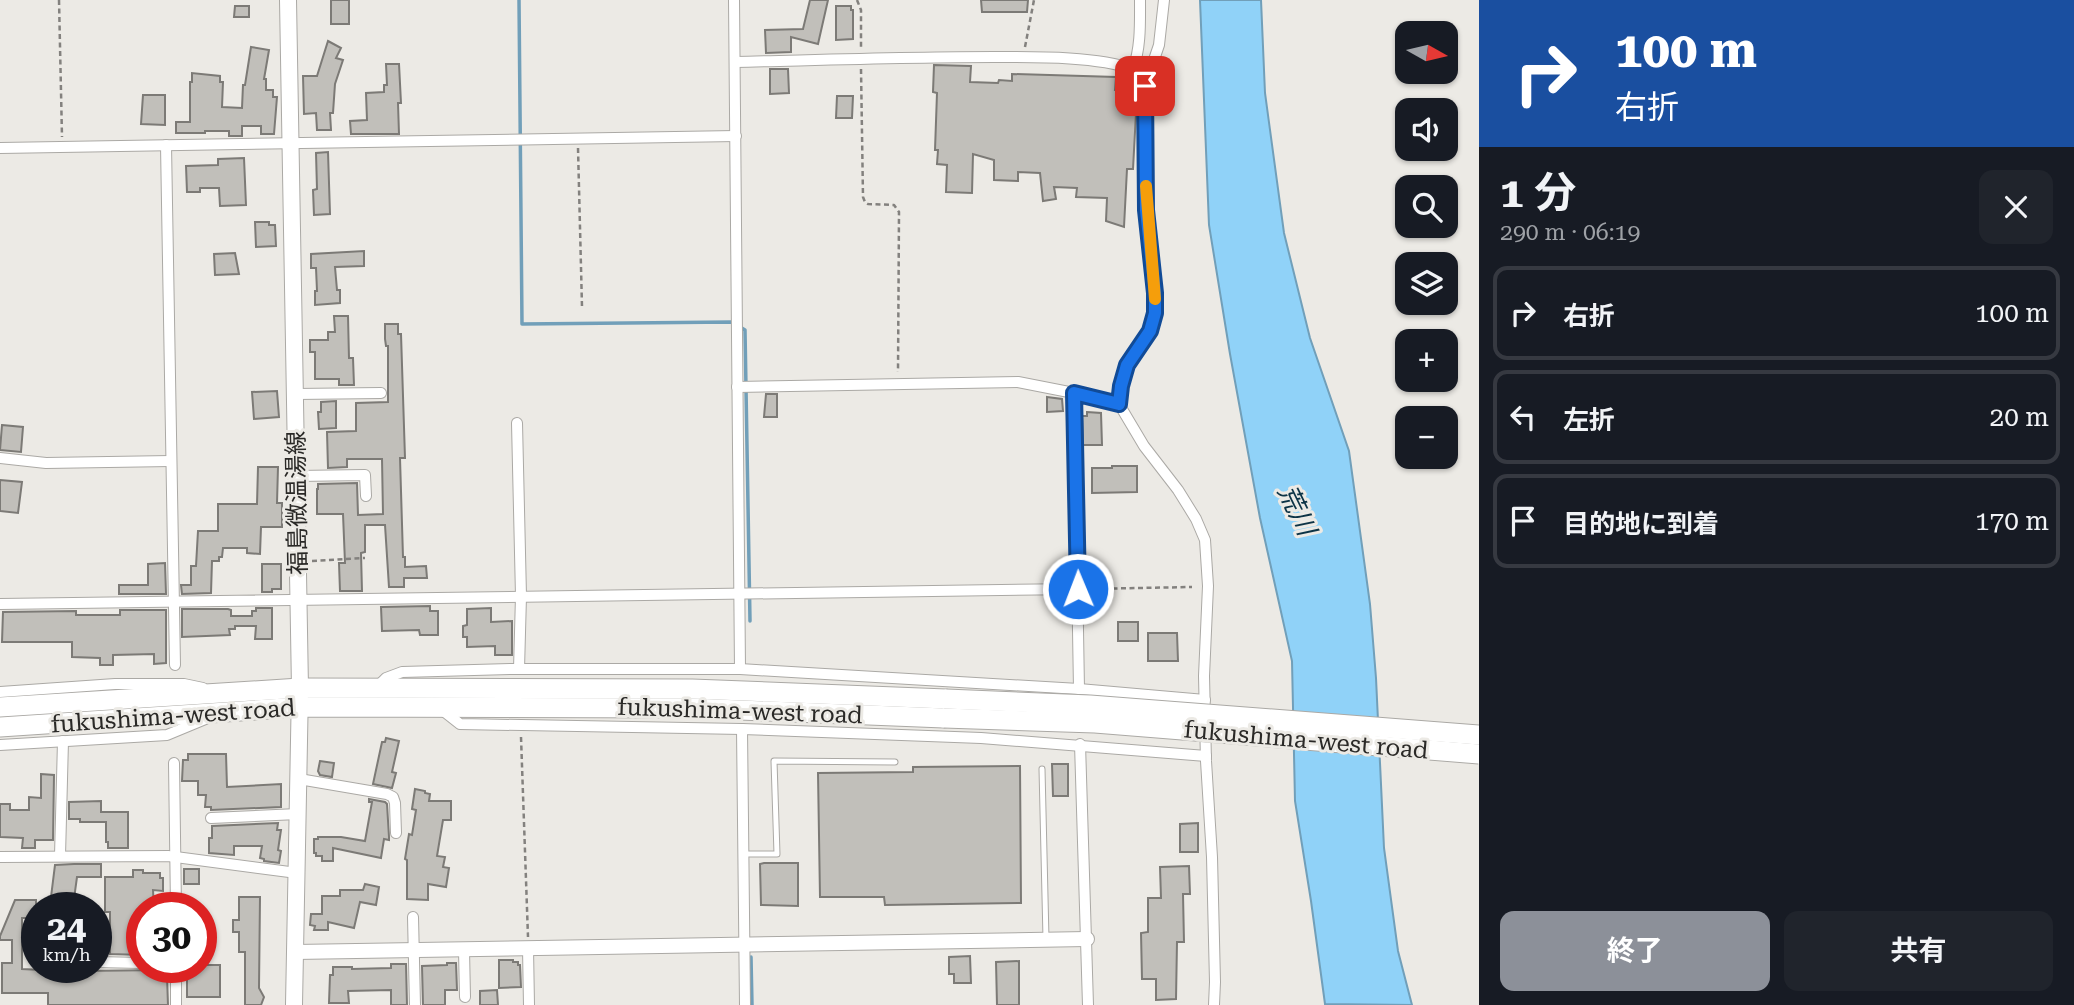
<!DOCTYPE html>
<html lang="ja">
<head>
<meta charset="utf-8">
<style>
  body { margin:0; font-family:"Roboto Serif","Noto Sans JP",serif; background:#20242c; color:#f1f3f6; height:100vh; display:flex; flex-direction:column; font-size:26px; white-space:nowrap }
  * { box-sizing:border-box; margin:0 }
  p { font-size:23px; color:#9ea1a6 }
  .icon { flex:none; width:38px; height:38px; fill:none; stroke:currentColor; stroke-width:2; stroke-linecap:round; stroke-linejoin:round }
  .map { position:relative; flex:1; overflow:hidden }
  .details { display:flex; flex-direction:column; background:#171b24; width:595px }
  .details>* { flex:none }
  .guide { background:#1a4fa0; color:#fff; overflow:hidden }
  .needle { width:46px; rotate:98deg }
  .buttons { position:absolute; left:1395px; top:21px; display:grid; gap:14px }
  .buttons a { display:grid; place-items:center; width:63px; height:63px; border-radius:14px; background:#171b24; box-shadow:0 2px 5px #0004; font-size:35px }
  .speed { position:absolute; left:21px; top:892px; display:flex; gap:14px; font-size:35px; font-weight:700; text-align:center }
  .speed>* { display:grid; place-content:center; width:91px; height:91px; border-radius:50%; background:#171b24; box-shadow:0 2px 5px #0004; line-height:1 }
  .speed small { font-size:18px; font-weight:400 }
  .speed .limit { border:10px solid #d22; background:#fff; color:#111 }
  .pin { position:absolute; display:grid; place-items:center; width:60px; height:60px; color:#fff; margin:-30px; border-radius:14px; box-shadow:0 4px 10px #0006 }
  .me { position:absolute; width:77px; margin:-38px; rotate:359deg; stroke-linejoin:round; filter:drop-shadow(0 0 5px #0008) }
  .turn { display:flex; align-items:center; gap:24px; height:147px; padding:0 21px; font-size:32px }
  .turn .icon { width:91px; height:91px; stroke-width:2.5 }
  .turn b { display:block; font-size:49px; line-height:60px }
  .round { display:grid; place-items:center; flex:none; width:74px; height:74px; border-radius:14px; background:#20242c }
  .headline { display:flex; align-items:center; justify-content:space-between; height:119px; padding:0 21px }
  h1 { font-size:42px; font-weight:700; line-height:52px }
  .button { display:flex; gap:14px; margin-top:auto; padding:14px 21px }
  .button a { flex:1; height:80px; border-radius:14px; background:#8c9099; color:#fff; font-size:28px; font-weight:700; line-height:80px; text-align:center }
  .button a+a { background:#20242c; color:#f1f3f6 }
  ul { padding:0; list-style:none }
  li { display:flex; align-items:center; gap:21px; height:94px; margin:0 14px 10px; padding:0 7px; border:4px solid #363941; border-radius:14px }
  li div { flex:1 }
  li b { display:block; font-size:26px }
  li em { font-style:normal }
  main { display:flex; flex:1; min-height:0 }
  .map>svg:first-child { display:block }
  .water { fill:#90d2f8; stroke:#719fb9; stroke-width:2 }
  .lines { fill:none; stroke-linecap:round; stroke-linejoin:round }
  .stream { stroke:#719fb9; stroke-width:3.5 }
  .building { fill:#c1bfba; stroke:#7c7a76; stroke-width:2 }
  .service-casing { stroke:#aba9a5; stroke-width:7 }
  .minor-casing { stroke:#aba9a5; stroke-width:12 }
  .tertiary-casing { stroke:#aba9a5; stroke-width:16 }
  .secondary-casing { stroke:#aba9a5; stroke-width:18 }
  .trunk-casing { stroke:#aba9a5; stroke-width:21 }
  .path { stroke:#83817e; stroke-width:2.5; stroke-dasharray:5 3.5; stroke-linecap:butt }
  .service { stroke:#fff; stroke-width:5 }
  .minor { stroke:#fff; stroke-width:10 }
  .tertiary { stroke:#fff; stroke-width:14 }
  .secondary { stroke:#fff; stroke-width:16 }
  .trunk { stroke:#fff; stroke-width:19 }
  .trunk-bridge-casing { stroke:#aba9a5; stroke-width:21; stroke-linecap:butt }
  .trunk-bridge { stroke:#fff; stroke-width:19 }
  .route-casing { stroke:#114b97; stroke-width:18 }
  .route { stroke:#1a73e8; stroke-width:12 }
  .slow { stroke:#f59e0b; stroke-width:12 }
  .labels { text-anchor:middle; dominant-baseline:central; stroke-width:6; stroke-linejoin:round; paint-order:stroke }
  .street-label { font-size:24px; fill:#2a2927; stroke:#eceae5 }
  .water-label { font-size:26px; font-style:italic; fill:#0c3346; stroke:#eceae5 }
</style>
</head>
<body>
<main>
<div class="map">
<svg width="1479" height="1005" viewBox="0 0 1479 1005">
  <rect width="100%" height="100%" fill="#eceae5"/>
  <path class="water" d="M1200 0H1261L1265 93 1284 233 1310 338 1349 451 1370 604 1376 678 1384 848 1398 951 1412 1005 1325 1004 1311 901 1295 801 1292 661 1260 518 1230 354 1209 225Z"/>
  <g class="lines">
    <g class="stream">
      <path d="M519 0 522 324 732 322 745 330 750 621"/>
      <path d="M751 957 752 1005"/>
    </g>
  </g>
  <g class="building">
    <rect x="331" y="0" width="18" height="24"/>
    <path d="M810 0H828L818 44 791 37V52L766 53 765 30 803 29Z"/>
    <path d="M981 0H1028L1027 12H982Z"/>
    <path d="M235 6H249V17H234Z"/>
    <path d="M836 6H851V10H853V39L836 40Z"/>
    <path d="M328 41 341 48 336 58 343 60 335 84 333 113H330L331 130H317L316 113 304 114 303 76H317Z"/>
    <path d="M251 47 269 50 264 79H266V90H273V97H277L274 134H261V126H242V136H229V131H205V133H176V122H190V82H192V73L220 76V82H223L222 107 242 108 243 85H245Z"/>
    <path d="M386 64H399L401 103H398L399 134H351L350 121 367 120 366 93 384 92V85H387Z"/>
    <path d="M934 65 971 66 970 82 998 83 999 80 1012 81V74L1116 77 1115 90H1131L1130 113H1136L1133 169H1127L1124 227 1106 221 1107 198 1076 197 1077 188 1054 187 1056 199 1043 201 1040 173 1018 172V181L994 180V160L973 154 972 193 946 192 947 165 937 164 938 150H935L937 93 933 92Z"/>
    <path d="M770 69H788L789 93 770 94Z"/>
    <path d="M143 95H165V125L141 124Z"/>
    <path d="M837 96H853L852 118H836Z"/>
    <path d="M328 152 330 214 314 215 313 190 317 189 316 153Z"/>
    <path d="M244 158 246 205 220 206 219 188H200V192H187L186 166 218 165V159Z"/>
    <path d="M255 222H269V225H275L276 246 256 247Z"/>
    <path d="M364 251V266L335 267 337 290H340V303L315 305V291H317L316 268H311V254Z"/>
    <path d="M235 253 239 274 215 275 214 254Z"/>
    <path d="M334 316H348L349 358H353L354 385H339V379H315V352H310V340H328V332H335Z"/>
    <path d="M385 324H398V334H401L405 458H400L403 557H405V567L426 566 427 578H404V587H389L385 525H365V552L361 553 362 591H340L339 563H345L343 514H317V489H318V484L357 483 358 515 383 514 382 459H347V467L328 468 327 432 356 431V403L388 402V346H386L385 339Z"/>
    <path d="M277 391 279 417 254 419 252 392Z"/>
    <path d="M766 394H777V417H764Z"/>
    <path d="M1047 397 1062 399 1063 411 1047 412Z"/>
    <path d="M336 401V428L319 429 318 412H321V402Z"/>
    <path d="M1087 412 1101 413 1102 445H1083L1082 416H1087Z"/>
    <path d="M2 425 23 427 21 452 0 450Z"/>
    <path d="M1112 466H1137V492L1092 493V468H1112Z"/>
    <path d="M258 467H278L277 503H282V527H261L260 554 247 553V548H223L222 557H219V561H212L211 593 182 594 181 585H191V566H196L198 531H218V504H257Z"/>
    <path d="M0 480 22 482 18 513 0 511Z"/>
    <path d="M165 563 166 594H119V585H148V564Z"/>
    <path d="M262 564H281V589H272V592H262Z"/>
    <path d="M430 606V611H438V635H420L419 630 382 631 381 607Z"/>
    <path d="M256 608H272V639H255L256 626H235V629H229L230 635 182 637V609H228L231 610V616H252V611H256Z"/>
    <path d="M491 608V622L512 621V655H495V646L467 647V637H463V626L467 625V609Z"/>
    <path d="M120 610H166V663L154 664V654L113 655V665H100V658L72 657V642H2L3 612 76 611V615H120Z"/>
    <rect x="1118" y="622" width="20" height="19"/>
    <path d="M1148 633H1177L1178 661H1148Z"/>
    <path d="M386 738 399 741 392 772 396 773 392 788 373 784 382 742H385Z"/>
    <path d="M188 754H226L227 787 281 784V807L211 810V807H205L206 795H198V781H182L183 760H188Z"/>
    <path d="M320 761 334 763 332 777 320 775 318 771Z"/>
    <path d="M1052 764H1068V796H1053Z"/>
    <path d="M1020 766 1021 903 885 905 884 897H820L818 773 913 772V767Z"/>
    <path d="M41 774 54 775 53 840H35V848H22L23 838 0 837V804H10V810H29V797L41 798Z"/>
    <path d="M415 789 425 791V793L430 794 429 801H451V820H443L437 856 445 857 443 867 449 868 446 887 428 884V900L407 899V860L405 859 409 834 412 835 416 810 412 809Z"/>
    <path d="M369 799 385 802 387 804 389 837V840L384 839 381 858 333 848V861H322V856H316V853H314V839H318V837H341L365 841 372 802H369Z"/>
    <path d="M101 801V812H128V848H108V842H106V822H80V819H69V802Z"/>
    <path d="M278 823 277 830H281L278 850 281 851 279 863 264 861V859L260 858 262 846H234V855L209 853V838H212V826Z"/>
    <path d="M1198 823V852H1180V824Z"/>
    <path d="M764 863H798V906L761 905 760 864Z"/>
    <path d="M74 864H101V877H77L74 899 51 897 55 865Z"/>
    <path d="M1189 866 1190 894H1183L1184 942H1177L1176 999 1156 1000V979H1142L1141 933 1148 932V898H1161L1160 867Z"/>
    <rect x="184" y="869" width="15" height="15"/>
    <path d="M133 870H143V873H160V878H163V891L153 890 154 908H142V955L110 954V912H105V877H133Z"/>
    <path d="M365 884 379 887 376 905 360 902 354 928 328 922V930H314L315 926 310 925 311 914H322V896H340V890H363Z"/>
    <path d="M239 897H260L259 988 264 997 261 1005H245V952H239V932H233V920H239Z"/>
    <path d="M15 900H36V918H22V969L63 971V979H82V971L164 970 167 976 168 1005H48V993H2V963H12V940H0V936Z"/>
    <path d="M970 956 971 983H954V974H949V957Z"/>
    <path d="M499 960H513V962H518V965H520L521 987 499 988Z"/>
    <path d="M1019 961V1005H997L996 962Z"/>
    <path d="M447 963H456L457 990H445V1005H423L422 966 447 965Z"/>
    <path d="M391 964H406L407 1005H391V990L348 991 349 1003H329L330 975H333V967H352V969L391 968Z"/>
    <path d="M201 965H220V997H187V968H201Z"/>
    <path d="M497 990 498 1005H480V991Z"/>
  </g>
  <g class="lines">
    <defs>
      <g id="service">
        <path d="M1042 769 1046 939"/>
        <path d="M743 854H777L774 761 895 762"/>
      </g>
      <g id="minor">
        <path d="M734 0 740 669"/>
        <path d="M1140 0C1140 23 1141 47 1133 69L1145 86"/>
        <path d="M1164 0 1159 45 1145 86 1146 210 1155 293V313L1150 330 1127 365 1121 386 1119 404 1144 446 1178 490 1196 519 1205 540 1208 586 1204 676 1206 761 1212 857 1215 982 1214 1005"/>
        <path d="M735 62C821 60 907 57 994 57 1034 57 1096 56 1133 69"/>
        <path d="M166 145 175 665"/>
        <path d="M0 148 736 136"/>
        <path d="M737 387 1018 382 1074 393"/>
        <path d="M296 394 381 393"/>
        <path d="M517 423 521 596 519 669"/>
        <path d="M0 458 46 463 171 461"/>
        <path d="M297 476 365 475 366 496"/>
        <path d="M0 604 1078 589"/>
        <path d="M376 688 386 678 402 672 510 669H740L1079 689 1205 700"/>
        <path d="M1079 689 1074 393 1119 404"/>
        <path d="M0 692 115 684H184L203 688"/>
        <path d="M441 709 460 724 742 729 981 738 1206 756"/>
        <path d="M742 729 745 1005"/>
        <path d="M1080 744 1088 1005"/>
        <path d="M0 745 167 735 208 718"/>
        <path d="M174 763 176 908"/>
        <path d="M299 779 387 794 393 797 395 803 396 833"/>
        <path d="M211 818 298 814"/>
        <path d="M60 856 63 741"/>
        <path d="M0 857 168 856 297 873"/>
        <path d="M413 917 415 1005"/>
        <path d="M528 948 529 1005"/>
        <path d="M464 950 465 997"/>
        <path d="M96 962 142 963"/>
        <path d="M176 968V1005"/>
      </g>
      <path id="tertiary" d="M295 952C559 950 823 941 1087 939"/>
      <path id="secondary" d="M288 0 300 688 294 1005"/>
      <g id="trunk">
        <path d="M0 707 300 688 692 689 946 699"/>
        <path d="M0 727 300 707 691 708 944 718"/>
      </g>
    </defs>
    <use href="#service" class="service-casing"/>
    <use href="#minor" class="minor-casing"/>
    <use href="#tertiary" class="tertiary-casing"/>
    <use href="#secondary" class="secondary-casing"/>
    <use href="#trunk" class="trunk-casing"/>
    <g class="path">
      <path d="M59 0 62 137"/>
      <path d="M857 0 861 10V48"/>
      <path d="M1025 47 1034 0"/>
      <path d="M861 69 863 197 865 202 868 204 894 205 899 212 898 372"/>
      <path d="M578 148 582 307"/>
      <path d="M312 561 365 558"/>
      <path d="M1087 589 1192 587"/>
      <path d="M521 737 528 937"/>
    </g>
    <use href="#service" class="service"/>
    <use href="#minor" class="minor"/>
    <use href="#tertiary" class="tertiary"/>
    <use href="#secondary" class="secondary"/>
    <use href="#trunk" class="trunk"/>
    <defs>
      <g id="trunk-bridge">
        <path d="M946 699 1090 705 1479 735"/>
        <path d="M944 718 1095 723 1479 754"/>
      </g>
    </defs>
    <use href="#trunk-bridge" class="trunk-bridge-casing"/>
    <use href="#trunk-bridge" class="trunk-bridge"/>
  </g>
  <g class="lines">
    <defs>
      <path id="route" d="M1078 589 1074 393 1119 404 1121 386 1127 365 1150 331 1155 313V293L1146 210 1145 86"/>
    </defs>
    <use href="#route" class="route-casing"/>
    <use href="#route" class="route"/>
    <path class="slow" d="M1146 186 1155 299"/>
  </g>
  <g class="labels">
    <g class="street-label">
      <text transform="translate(297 503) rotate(-91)">福島微温湯線</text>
      <text transform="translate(740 711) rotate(2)">fukushima-west road</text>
      <text transform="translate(173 716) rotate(-4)">fukushima-west road</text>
      <text transform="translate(1306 740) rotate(5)">fukushima-west road</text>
    </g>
    <g class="water-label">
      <text transform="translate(1297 510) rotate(64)">荒川</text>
    </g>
  </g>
</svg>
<div class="buttons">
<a><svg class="needle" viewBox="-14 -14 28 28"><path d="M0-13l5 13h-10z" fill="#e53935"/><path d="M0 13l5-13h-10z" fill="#9ea1a6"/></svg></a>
<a><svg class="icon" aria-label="sound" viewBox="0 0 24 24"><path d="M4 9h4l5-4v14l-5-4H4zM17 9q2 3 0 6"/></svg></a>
<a><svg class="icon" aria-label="search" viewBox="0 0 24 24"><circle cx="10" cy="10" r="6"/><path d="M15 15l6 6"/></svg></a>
<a><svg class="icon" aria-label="layers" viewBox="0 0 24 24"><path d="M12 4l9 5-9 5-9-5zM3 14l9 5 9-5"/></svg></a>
<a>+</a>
<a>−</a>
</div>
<div class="speed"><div>24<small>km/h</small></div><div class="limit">30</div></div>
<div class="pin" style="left:1145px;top:86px;background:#d93025"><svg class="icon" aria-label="arrive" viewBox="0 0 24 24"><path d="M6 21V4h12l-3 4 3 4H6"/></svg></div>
<svg class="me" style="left:1078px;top:589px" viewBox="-20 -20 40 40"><circle r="17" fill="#1a73e8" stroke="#fff" stroke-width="3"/><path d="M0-11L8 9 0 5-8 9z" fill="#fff"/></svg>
</div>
<section class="details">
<div class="guide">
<div class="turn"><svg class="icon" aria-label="right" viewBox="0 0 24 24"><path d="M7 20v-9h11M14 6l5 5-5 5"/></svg><div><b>100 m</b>右折</div></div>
</div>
<div class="headline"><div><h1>1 分</h1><p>290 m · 06:19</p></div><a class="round"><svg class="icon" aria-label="close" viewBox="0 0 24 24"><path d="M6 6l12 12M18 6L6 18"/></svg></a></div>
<ul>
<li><svg class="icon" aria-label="right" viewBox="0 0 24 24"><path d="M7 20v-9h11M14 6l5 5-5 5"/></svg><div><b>右折</b></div><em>100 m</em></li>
<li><svg class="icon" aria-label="left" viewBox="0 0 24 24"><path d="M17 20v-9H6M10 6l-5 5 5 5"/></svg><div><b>左折</b></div><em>20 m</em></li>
<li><svg class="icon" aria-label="arrive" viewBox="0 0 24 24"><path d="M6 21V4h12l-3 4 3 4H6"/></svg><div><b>目的地に到着</b></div><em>170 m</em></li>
</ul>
<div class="button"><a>終了</a><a>共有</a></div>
</section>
</main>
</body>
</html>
